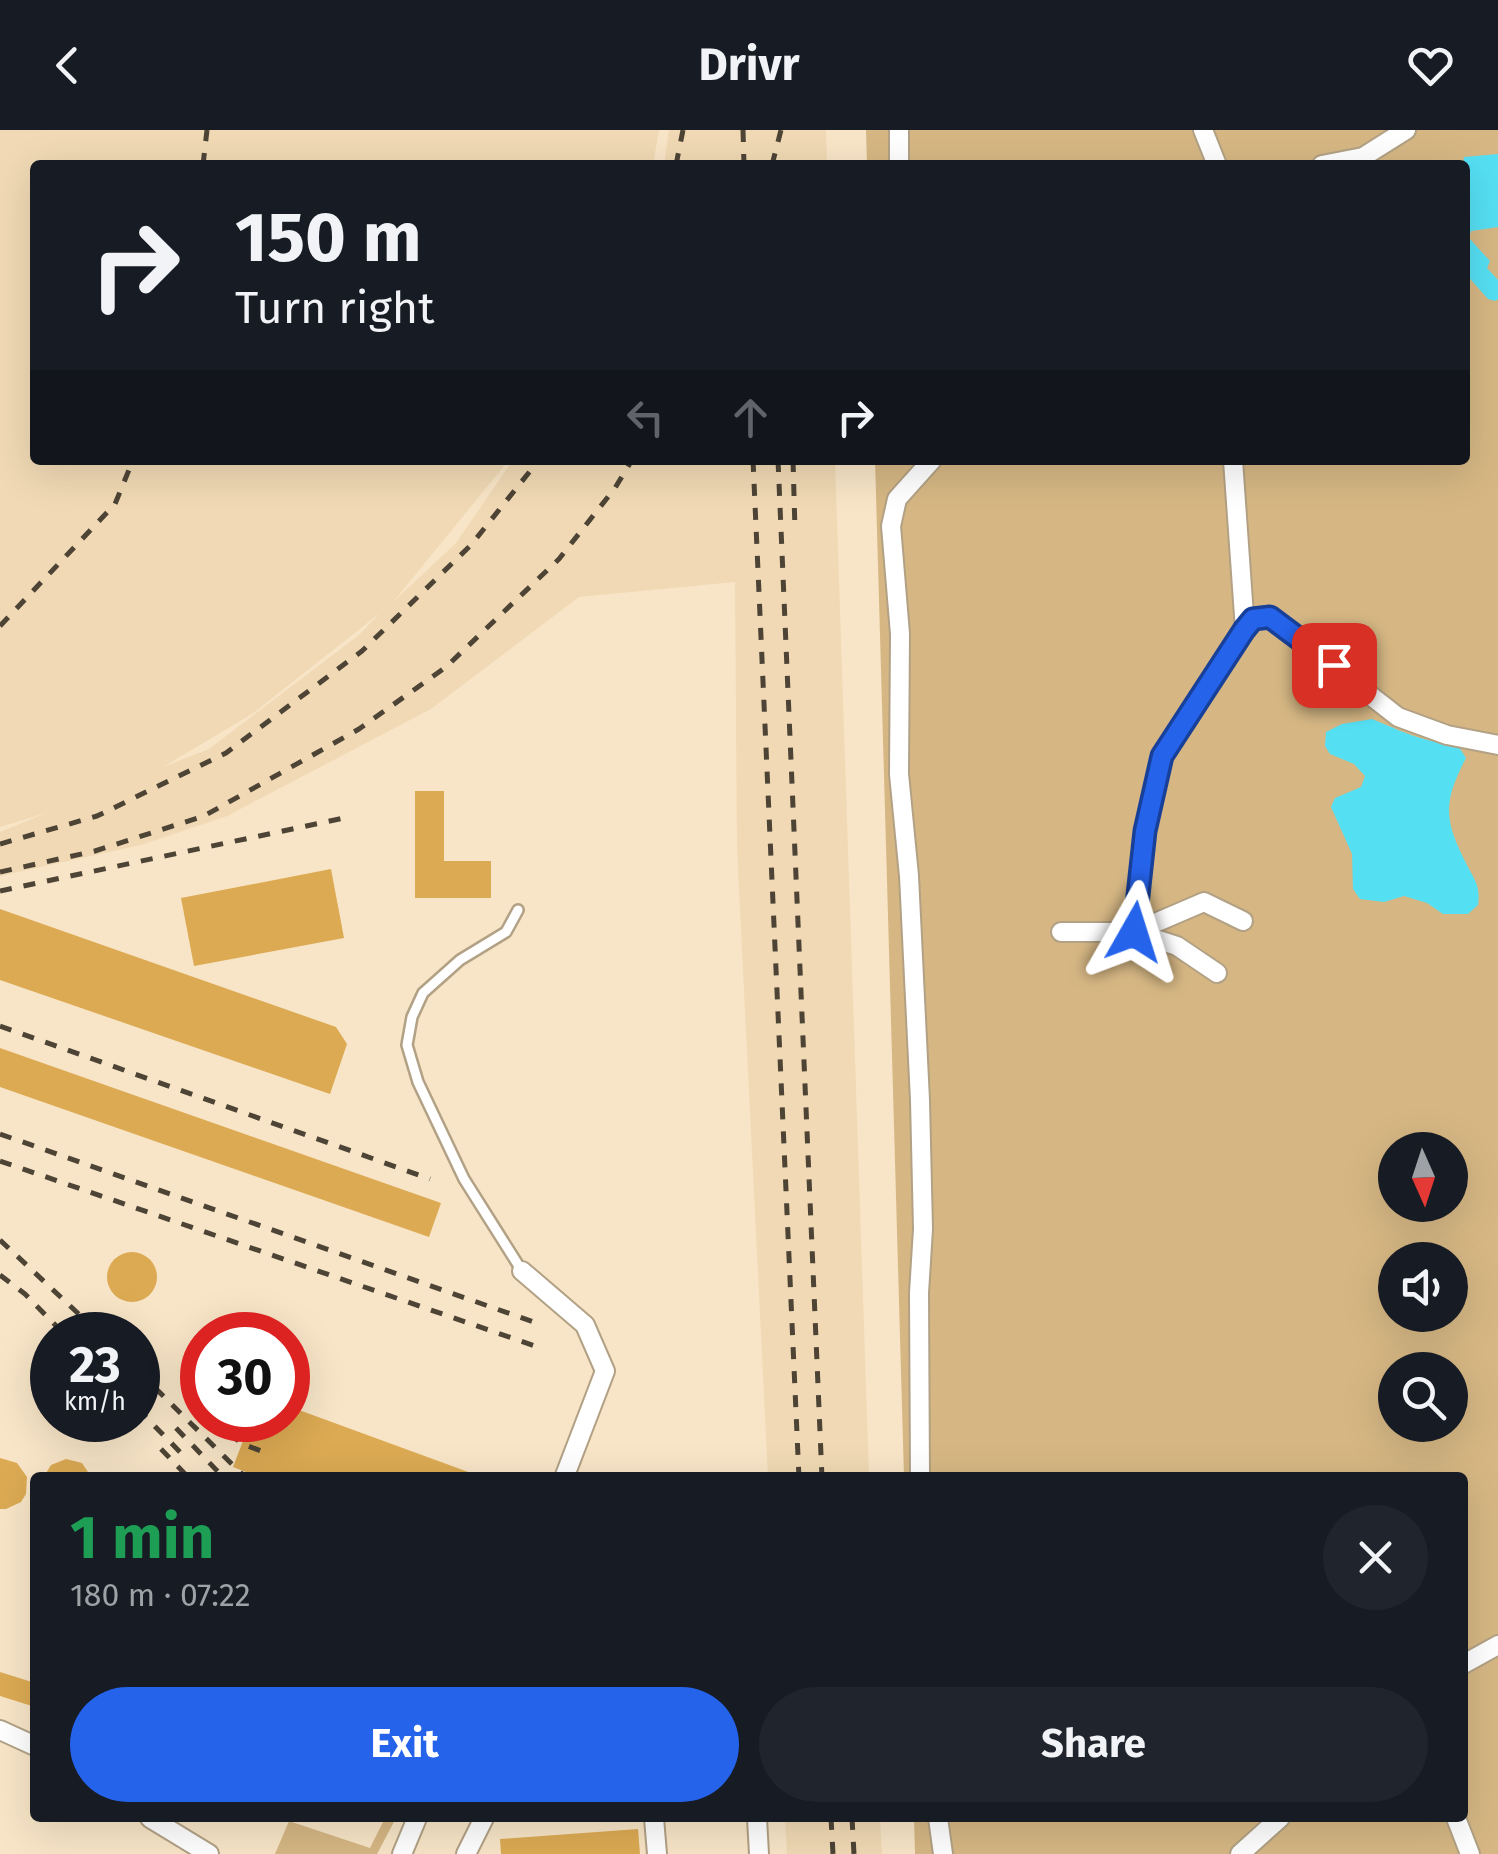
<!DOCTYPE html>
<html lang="en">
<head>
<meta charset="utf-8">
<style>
  body { margin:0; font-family:"Fira Sans",sans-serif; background:#20242c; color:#f1f3f6; height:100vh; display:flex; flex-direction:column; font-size:38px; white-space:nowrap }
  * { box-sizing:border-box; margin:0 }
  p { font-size:32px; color:#9ea1a6 }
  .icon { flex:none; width:55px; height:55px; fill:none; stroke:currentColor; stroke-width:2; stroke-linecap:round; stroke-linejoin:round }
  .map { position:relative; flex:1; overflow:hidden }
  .side { position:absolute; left:30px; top:1342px; width:1438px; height:350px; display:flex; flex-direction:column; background:#171b24; border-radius:10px; box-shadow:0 10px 40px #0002 }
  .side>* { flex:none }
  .guide { position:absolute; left:30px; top:30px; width:1440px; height:305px; border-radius:10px; box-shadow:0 10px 40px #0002; background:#171b24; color:#f1f3f6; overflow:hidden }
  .needle { width:65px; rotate:177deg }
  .tools { position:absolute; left:1378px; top:1002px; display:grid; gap:20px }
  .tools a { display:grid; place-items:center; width:90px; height:90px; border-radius:50%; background:#171b24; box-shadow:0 10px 40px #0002; font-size:50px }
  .speed { position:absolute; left:30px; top:1182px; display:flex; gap:20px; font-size:50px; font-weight:700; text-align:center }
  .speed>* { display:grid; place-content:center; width:130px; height:130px; border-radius:50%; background:#171b24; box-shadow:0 10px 40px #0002; line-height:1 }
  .speed small { font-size:25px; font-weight:400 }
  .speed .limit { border:15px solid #d22; background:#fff; color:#111 }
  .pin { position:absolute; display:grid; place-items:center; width:85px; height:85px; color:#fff; margin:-42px; border-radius:20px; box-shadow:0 5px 15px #0006 }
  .me { position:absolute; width:110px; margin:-55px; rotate:6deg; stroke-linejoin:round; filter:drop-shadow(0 0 8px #0008) }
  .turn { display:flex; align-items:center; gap:35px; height:210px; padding:0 40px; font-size:45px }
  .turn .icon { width:130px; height:130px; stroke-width:2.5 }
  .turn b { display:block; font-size:70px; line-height:85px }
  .lanes { display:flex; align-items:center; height:95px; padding:0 40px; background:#0003; justify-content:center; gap:50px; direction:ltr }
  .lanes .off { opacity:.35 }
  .round { display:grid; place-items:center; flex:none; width:105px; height:105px; border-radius:52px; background:#20242c }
  .head { display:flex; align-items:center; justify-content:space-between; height:170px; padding:0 40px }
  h1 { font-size:60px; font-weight:700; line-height:75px; color:#1e9e55 }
  .button { display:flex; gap:20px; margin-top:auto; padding:20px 40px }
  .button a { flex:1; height:115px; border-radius:60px; background:#2563eb; color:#fff; font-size:40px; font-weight:700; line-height:115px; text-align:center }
  .button a+a { background:#20242c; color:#f1f3f6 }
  header { display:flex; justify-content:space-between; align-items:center; height:130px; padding:0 40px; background:#171b24; font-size:45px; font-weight:700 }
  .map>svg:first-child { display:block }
  .built { fill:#f0d9b4; fill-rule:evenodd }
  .green { fill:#d6b784; fill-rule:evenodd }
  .water { fill:#55dff3 }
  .building { fill:#dcaa53 }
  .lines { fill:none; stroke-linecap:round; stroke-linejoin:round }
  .lane-casing { stroke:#b2a184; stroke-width:14 }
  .street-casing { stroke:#b2a184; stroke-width:22 }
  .lane { stroke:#fff; stroke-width:9 }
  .street { stroke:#fff; stroke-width:18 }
  .rail { stroke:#4d4436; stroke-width:5; stroke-dasharray:12 12; stroke-linecap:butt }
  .route-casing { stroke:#184099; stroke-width:25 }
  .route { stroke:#2563eb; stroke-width:18 }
</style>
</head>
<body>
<header><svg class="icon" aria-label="back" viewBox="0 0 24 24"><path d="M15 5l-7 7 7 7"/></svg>Drivr<svg class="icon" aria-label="heart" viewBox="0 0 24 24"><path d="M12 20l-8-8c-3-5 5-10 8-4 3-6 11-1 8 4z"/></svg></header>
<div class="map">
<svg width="1498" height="1724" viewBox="0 0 1498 1724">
  <rect width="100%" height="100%" fill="#f8e5c7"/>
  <g class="built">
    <path d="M0 0H659L653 35H35V330H509L393 472 456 413 513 330H835L869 1347H768L737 718 735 452 579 467 431 579 227 686 141 715 0 746V702L46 683 0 697ZM380 483 359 505 209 619 163 637 252 584Z"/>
    <path d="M669 0H826L827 35H664Z"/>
    <path d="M785 1688H880L882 1724H787Z"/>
  </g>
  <g class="green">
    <path d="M866 0H1498V1724H915L914 1688H1462V1348L904 1347 875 330H1465V35H867ZM1395 1020H1450V1075H1395ZM1395 1130H1450V1185H1395ZM1395 1240H1450V1295H1395Z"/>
    <path d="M385 1688H396L377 1724H275L289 1691 370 1718Z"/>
  </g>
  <g class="water">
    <path d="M1498 24V97L1471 101 1469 108 1490 131 1487 138 1498 150V169L1495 171 1488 169 1465 143 1463 35 1464 27Z"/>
    <path d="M1372 589C1402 601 1423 613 1457 614L1466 628C1441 676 1445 692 1469 739 1477 753 1480 759 1478 775L1468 784H1443L1427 773 1404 766 1384 772 1360 769 1353 759 1352 724 1331 677 1335 668 1361 657 1365 646 1354 634 1330 624 1325 616 1326 602 1342 594Z"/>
  </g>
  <g class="building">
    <path d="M415 661H444V731H491V768H415Z"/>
    <path d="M331 739 344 808 194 836 181 768Z"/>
    <path d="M0 779 336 897 347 914 330 964 0 850Z"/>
    <path d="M0 918 441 1073 429 1107 0 957Z"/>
    <circle cx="132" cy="1147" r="25"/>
    <path d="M288 1276 482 1347V1348H261L233 1337 251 1290H288Z"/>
    <path d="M0 1328 17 1333 27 1347 26 1364 21 1372 6 1379H0Z"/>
    <path d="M66 1329 82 1333 92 1348H43L51 1335Z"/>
    <path d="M0 1542 35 1553V1577L0 1566Z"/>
    <path d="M638 1699 640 1724H501L500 1709Z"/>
  </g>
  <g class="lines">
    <defs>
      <path id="lane" d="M518 780 506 802 460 830 423 863 412 887 407 915 418 952 464 1049 522 1141"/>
      <g id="street">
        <path d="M899 0V35"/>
        <path d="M1203 0 1217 35"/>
        <path d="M1322 35 1363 27 1406 0"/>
        <path d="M1233 330 1245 500"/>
        <path d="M1061 802H1134L1204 772 1243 791"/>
        <path d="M1217 843 1177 816 1134 802 1145 701 1162 627 1253 489 1270 487 1398 587 1447 605 1498 615"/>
        <path d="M522 1141 585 1195 605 1241 564 1348"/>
        <path d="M920 1348 919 1163 923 1099 920 970 909 746 899 644 900 504 891 396 897 369 932 330"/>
        <path d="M1462 1535 1498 1515"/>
        <path d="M0 1600 35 1616"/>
        <path d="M150 1688 209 1724"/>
        <path d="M654 1688 657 1724"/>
        <path d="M757 1688 759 1724"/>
        <path d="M938 1688 943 1724"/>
        <path d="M1456 1688 1470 1724"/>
        <path d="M402 1724 417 1688"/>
        <path d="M466 1724 484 1688"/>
        <path d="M1240 1724 1280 1688"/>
      </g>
    </defs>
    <use href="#lane" class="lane-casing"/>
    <use href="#street" class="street-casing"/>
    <use href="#lane" class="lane"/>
    <use href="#street" class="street"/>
    <g class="rail">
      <path d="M743 0 744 35"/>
      <path d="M203 35 207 0"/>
      <path d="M676 35 683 0"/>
      <path d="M772 35 781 0"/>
      <path d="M753 330 799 1348"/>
      <path d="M778 330 822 1348"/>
      <path d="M793 330 795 400"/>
      <path d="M0 496 115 374 133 330"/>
      <path d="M0 714 97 686 226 623 362 521 471 415 539 330"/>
      <path d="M0 742 95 721 204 686 359 599 446 537 559 429 615 358 632 330"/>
      <path d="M0 761 344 688"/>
      <path d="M0 896 430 1049"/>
      <path d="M0 1004 542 1195"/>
      <path d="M0 1031 535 1216"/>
      <path d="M0 1110 101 1205"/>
      <path d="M0 1145 25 1164 65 1205"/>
      <path d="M138 1241 246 1348"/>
      <path d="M138 1279 180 1322"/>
      <path d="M209 1290 243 1314 266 1323"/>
      <path d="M176 1298 224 1348"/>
      <path d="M161 1319 189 1348"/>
      <path d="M831 1688 833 1724"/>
      <path d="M852 1688 854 1724"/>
    </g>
  </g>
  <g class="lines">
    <defs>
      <path id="route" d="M1134 802 1145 701 1162 626 1244 500 1253 489 1270 487 1334 535"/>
    </defs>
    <use href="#route" class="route-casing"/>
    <use href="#route" class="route"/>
  </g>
</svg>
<div class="tools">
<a><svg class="needle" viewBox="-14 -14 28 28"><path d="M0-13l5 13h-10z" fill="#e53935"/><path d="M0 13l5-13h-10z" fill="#9ea1a6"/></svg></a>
<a><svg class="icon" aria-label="sound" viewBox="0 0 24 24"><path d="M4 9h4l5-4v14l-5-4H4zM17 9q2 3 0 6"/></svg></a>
<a><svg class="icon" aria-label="search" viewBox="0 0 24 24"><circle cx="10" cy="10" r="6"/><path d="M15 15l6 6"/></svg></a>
</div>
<div class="speed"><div>23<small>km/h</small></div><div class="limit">30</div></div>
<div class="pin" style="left:1334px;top:535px;background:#d93025"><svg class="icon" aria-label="arrive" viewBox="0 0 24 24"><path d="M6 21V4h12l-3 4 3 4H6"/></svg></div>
<svg class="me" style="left:1134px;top:802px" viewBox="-20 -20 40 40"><path d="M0-17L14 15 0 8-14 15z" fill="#2563eb" stroke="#fff" stroke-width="4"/></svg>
<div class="guide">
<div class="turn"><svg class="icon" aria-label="right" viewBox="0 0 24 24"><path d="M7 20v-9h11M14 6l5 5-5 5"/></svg><div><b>150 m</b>Turn right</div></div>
<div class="lanes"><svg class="icon off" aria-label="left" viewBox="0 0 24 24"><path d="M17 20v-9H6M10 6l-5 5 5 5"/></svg><svg class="icon off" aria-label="ahead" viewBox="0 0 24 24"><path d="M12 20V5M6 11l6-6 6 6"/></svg><svg class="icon" aria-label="right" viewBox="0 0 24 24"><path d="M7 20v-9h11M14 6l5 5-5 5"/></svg></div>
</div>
<section class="side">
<div class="head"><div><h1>1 min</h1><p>180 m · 07:22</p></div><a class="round"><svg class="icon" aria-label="close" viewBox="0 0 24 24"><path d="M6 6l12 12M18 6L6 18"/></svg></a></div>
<div class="button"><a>Exit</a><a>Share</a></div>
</section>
</div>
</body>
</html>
